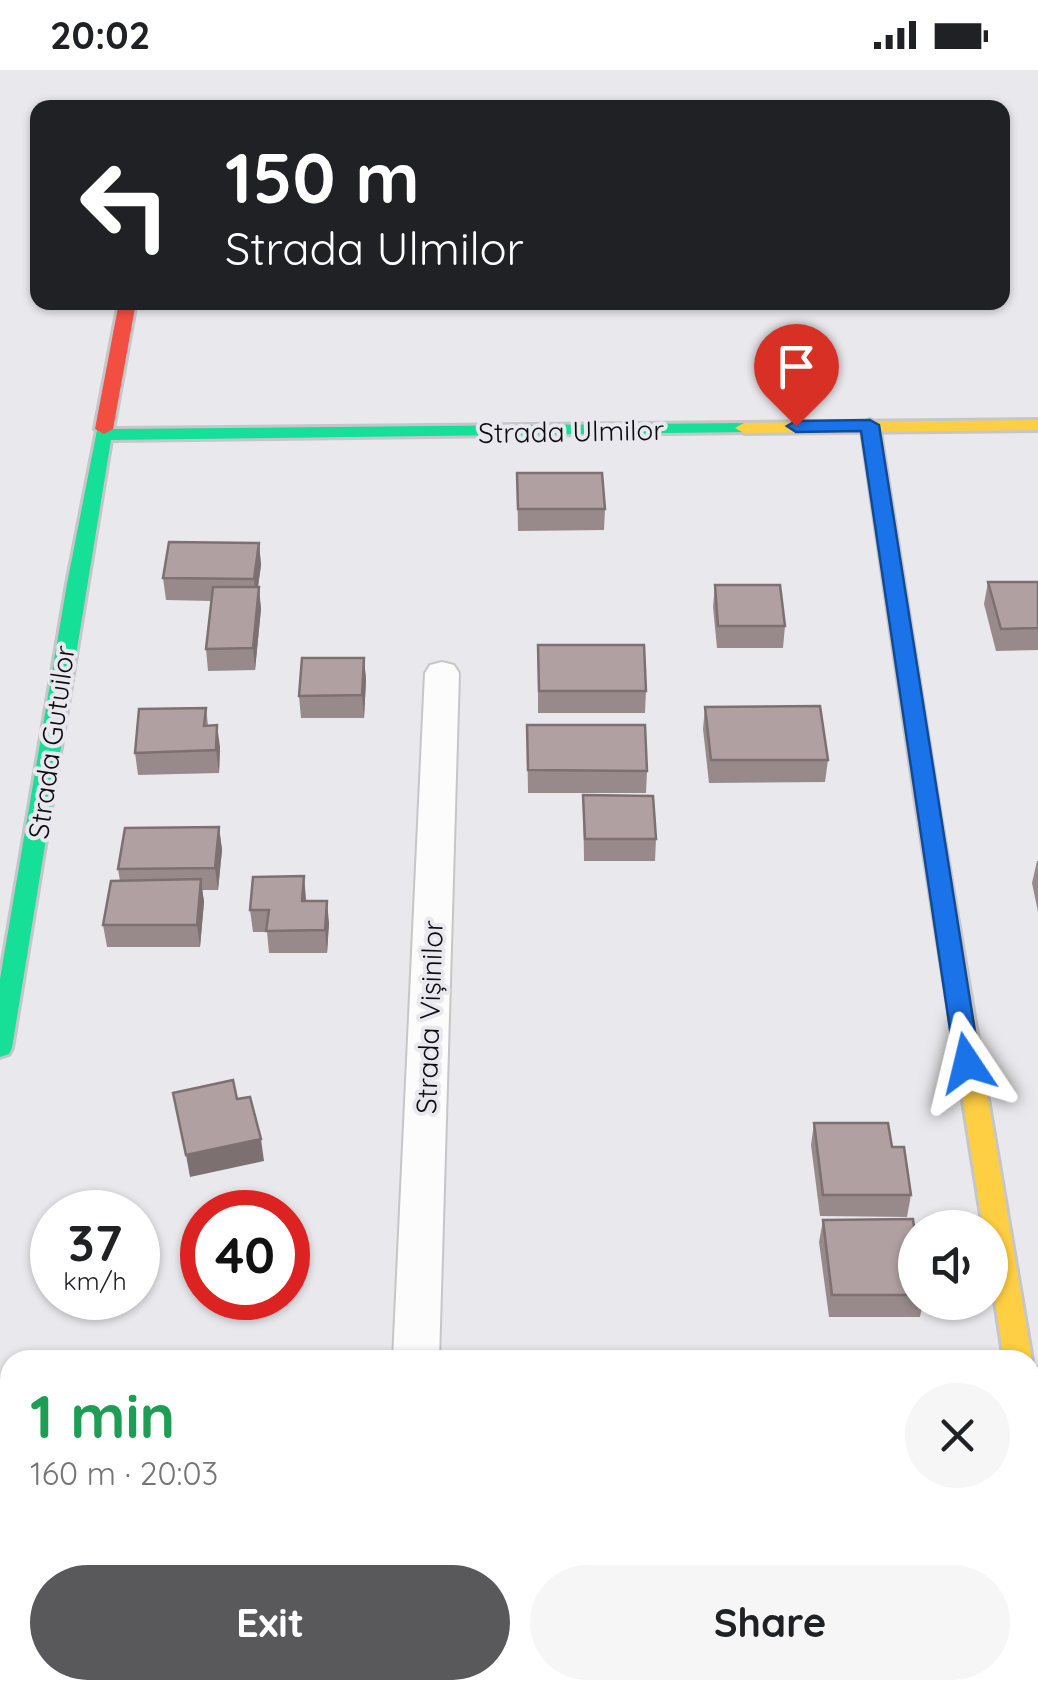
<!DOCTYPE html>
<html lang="en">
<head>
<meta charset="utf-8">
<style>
  body { margin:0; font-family:Quicksand,sans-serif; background:#f6f6f6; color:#202124; height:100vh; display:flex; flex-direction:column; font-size:38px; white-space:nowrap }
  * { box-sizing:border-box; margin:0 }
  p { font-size:32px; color:#757577 }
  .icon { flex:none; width:55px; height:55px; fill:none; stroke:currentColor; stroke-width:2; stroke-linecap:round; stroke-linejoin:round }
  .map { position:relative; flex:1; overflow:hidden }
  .panel { position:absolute; left:0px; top:1280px; width:1040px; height:350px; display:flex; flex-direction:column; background:#fff; border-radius:30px 30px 0 0; box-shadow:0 2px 8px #0004 }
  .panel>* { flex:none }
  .top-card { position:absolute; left:30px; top:30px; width:980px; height:210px; border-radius:20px; box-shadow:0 2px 8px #0004; background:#202124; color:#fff; overflow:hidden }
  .controls { position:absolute; left:898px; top:1140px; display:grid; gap:20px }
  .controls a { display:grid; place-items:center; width:110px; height:110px; border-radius:50%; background:#fff; box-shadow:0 2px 8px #0004; font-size:50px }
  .speed { position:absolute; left:30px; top:1120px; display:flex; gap:20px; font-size:50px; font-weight:700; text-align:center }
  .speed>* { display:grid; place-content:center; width:130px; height:130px; border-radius:50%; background:#fff; box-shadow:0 2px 8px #0004; line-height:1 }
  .speed small { font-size:25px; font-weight:400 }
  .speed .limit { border:15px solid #d22; background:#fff; color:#111 }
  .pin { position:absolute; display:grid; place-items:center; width:85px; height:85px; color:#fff; margin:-102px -42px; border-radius:50% 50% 50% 0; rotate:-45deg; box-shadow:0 0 10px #0007 }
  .pin .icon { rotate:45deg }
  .me { position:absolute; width:110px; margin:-55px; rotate:350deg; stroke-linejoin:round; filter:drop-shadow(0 0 8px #0008) }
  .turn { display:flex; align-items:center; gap:35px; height:210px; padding:0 30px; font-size:45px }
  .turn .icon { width:130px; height:130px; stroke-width:2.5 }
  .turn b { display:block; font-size:70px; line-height:85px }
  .round { display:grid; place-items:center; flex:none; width:105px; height:105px; border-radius:52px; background:#f6f6f6 }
  .overview { display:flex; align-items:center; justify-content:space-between; height:170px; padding:0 30px }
  h1 { font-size:60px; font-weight:700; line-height:75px; color:#1e9e55 }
  .primary-button { display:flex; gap:20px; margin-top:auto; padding:20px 30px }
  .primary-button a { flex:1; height:115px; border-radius:60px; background:#59595c; color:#fff; font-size:40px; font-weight:700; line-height:115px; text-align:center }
  .primary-button a+a { background:#f6f6f6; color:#202124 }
  .status { display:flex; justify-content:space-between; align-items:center; height:70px; padding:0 50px; background:#fff; direction:ltr }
  .status svg { height:28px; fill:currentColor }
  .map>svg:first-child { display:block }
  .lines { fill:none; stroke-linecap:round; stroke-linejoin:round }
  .street-casing { stroke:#c6c6c9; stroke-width:4 }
  .fast-casing { stroke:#c6c6c9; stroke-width:6 }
  .slow-casing { stroke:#c6c6c9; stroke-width:6 }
  .jam-casing { stroke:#c6c6c9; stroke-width:6 }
  .street { fill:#fcfcfc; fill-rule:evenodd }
  .fast { fill:#16e098; fill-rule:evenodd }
  .slow { fill:#ffcf43; fill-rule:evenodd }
  .jam { fill:#f24e42; fill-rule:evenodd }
  .wall { fill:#988a8a }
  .shaded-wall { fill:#7c7071 }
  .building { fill:#b1a0a1; stroke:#7c7071; stroke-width:2.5 }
  .route { fill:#1a73e8; stroke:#114b97; stroke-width:2.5 }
  .labels { text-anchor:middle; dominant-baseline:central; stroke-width:8; stroke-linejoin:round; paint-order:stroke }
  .street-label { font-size:28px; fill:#0c0c0e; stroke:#e8e8ee }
</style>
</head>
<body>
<div class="status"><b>20:02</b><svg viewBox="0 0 49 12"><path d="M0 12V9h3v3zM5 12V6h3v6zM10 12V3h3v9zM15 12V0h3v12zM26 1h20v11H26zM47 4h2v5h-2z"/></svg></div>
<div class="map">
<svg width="1038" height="1630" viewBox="0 0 1038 1630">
  <rect width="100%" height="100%" fill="#e9e9ed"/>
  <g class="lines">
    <defs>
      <g id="street">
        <path d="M442 592 454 595 459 603 439 1290H393L425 603 430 595Z"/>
        <path d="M1030 1343 1038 1346V1431L1030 1428Z"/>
        <rect x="1030" y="1533" width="8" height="46"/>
        <rect x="0" y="1548" width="10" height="46"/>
      </g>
      <path id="fast" d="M744 353 753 358 750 362 111 370 12 978 9 984 0 987V909L67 514 98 355H110L113 359Z"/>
      <g id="slow">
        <path d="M1038 350V360L744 363 735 358 744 353Z"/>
        <path d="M928 732 939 739 1032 1290 1030 1293V1290H1004L990 1199V1158H983L917 739Z"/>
      </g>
      <g id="jam">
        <path d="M119 232H136L113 359 104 364 95 359Z"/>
        <path d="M870 350 879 355 939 739 928 746 917 739 861 355Z"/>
      </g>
    </defs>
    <use href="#street" class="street-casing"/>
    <use href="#fast" class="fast-casing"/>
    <use href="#slow" class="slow-casing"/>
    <use href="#jam" class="jam-casing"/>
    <use href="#street" class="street"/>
    <use href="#fast" class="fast"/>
    <use href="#slow" class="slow"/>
    <use href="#jam" class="jam"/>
  </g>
  <g class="wall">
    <path d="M517 403 605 439 604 460 518 461Z"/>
    <path d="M259 473 261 495 258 517 261 539 255 600 208 601 206 579 212 531 166 530 163 508Z"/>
    <path d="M988 512H1038V580L996 581 984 534Z"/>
    <path d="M715 515 785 556 783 578H717L713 537Z"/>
    <path d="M538 575 646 621 645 643H538Z"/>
    <path d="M364 588 366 610 364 648H301L299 626Z"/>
    <path d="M705 637 828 690 825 712 709 713 703 659Z"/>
    <path d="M206 638 208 655 220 677 219 703 138 705 135 683Z"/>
    <path d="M527 655 647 701 646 723H528Z"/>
    <path d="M583 725 656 769 655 791H584Z"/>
    <path d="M219 757 222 780 218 820H202L204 832 200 877H107L103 855 120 811 118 799Z"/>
    <path d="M1037 791H1038V842L1032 813Z"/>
    <path d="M306 831 329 853 327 883H269L267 862H253L250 840Z"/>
    <path d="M814 1053 892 1077 911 1125 907 1147 820 1146 811 1075Z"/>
    <path d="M823 1150 915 1164V1232H923L920 1247H829L819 1172Z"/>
    <path d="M10 1317V1443H0V1320Z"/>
  </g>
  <g class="shaded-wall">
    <path d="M259 473 261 495 256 531 254 509Z"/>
    <path d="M259 517 261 539 255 600 253 578Z"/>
    <path d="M364 588 366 610 364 648 362 625Z"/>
    <path d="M217 655 220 677 219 703 216 680Z"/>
    <path d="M219 757 222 780 218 820 215 798Z"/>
    <path d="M304 806 306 829 304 853 302 831Z"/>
    <path d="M201 809 204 832 200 877 197 855Z"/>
    <path d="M327 831 329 853 327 883 325 860Z"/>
    <path d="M261 1069 264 1091 190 1107 186 1085Z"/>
    <path d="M278 1620H282L283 1630H277Z"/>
  </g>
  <g class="building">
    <path d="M517 403H602L605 439H518Z"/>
    <path d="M169 472 259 473 254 509 163 508Z"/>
    <path d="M988 512H1038V558L1001 559Z"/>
    <path d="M715 515H780L785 556H718Z"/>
    <path d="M213 517H259L253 578 206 579Z"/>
    <path d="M538 575H644L646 621H539Z"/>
    <path d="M302 588H364L362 625 299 626Z"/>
    <path d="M820 636 828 690H711L705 637Z"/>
    <path d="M206 638 204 656 217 655 216 680 135 683 139 639Z"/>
    <path d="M527 655H645L647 701 528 700Z"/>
    <path d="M583 725 653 726 656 769H585Z"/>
    <path d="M219 757 215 798 118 799 125 758Z"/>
    <path d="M304 806 302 831H327L325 860 266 861 269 840H250L253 807Z"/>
    <path d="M201 809 197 855H103L111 811Z"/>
    <path d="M233 1010 237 1029 250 1027 261 1069 186 1085 173 1023Z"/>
    <path d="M814 1053H888L892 1077H904L911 1125H823Z"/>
    <path d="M913 1149 915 1164V1225H832L823 1150Z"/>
    <path d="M10 1317V1422H0V1320Z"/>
    <path d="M53 1620H278L277 1630H52Z"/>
  </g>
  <path class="route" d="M870 350 879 355 980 993 976 999H959L955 993 861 361 796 362 787 356 796 351Z"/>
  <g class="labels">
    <g class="street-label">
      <text transform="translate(571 361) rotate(-1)">Strada Ulmilor</text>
      <text transform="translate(51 672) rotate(-82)">Strada Gutuilor</text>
      <text transform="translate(429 947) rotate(-88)">Strada Vișinilor</text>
    </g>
  </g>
</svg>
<div class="controls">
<a><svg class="icon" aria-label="sound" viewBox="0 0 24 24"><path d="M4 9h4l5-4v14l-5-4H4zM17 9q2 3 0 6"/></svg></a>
</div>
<div class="speed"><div>37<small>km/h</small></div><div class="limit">40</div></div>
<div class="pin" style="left:796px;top:356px;background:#d93025"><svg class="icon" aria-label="arrive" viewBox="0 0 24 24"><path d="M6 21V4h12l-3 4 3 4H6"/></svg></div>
<svg class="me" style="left:967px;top:993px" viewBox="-20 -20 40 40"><path d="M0-17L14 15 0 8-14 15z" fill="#1a73e8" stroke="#fff" stroke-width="4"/></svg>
<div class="top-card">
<div class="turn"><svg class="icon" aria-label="left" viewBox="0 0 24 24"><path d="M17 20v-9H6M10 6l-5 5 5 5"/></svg><div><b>150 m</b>Strada Ulmilor</div></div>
</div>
<section class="panel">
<div class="overview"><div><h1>1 min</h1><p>160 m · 20:03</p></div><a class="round"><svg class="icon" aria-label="close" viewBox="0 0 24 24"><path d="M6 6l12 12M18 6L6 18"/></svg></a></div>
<div class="primary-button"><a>Exit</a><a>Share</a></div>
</section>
</div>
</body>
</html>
